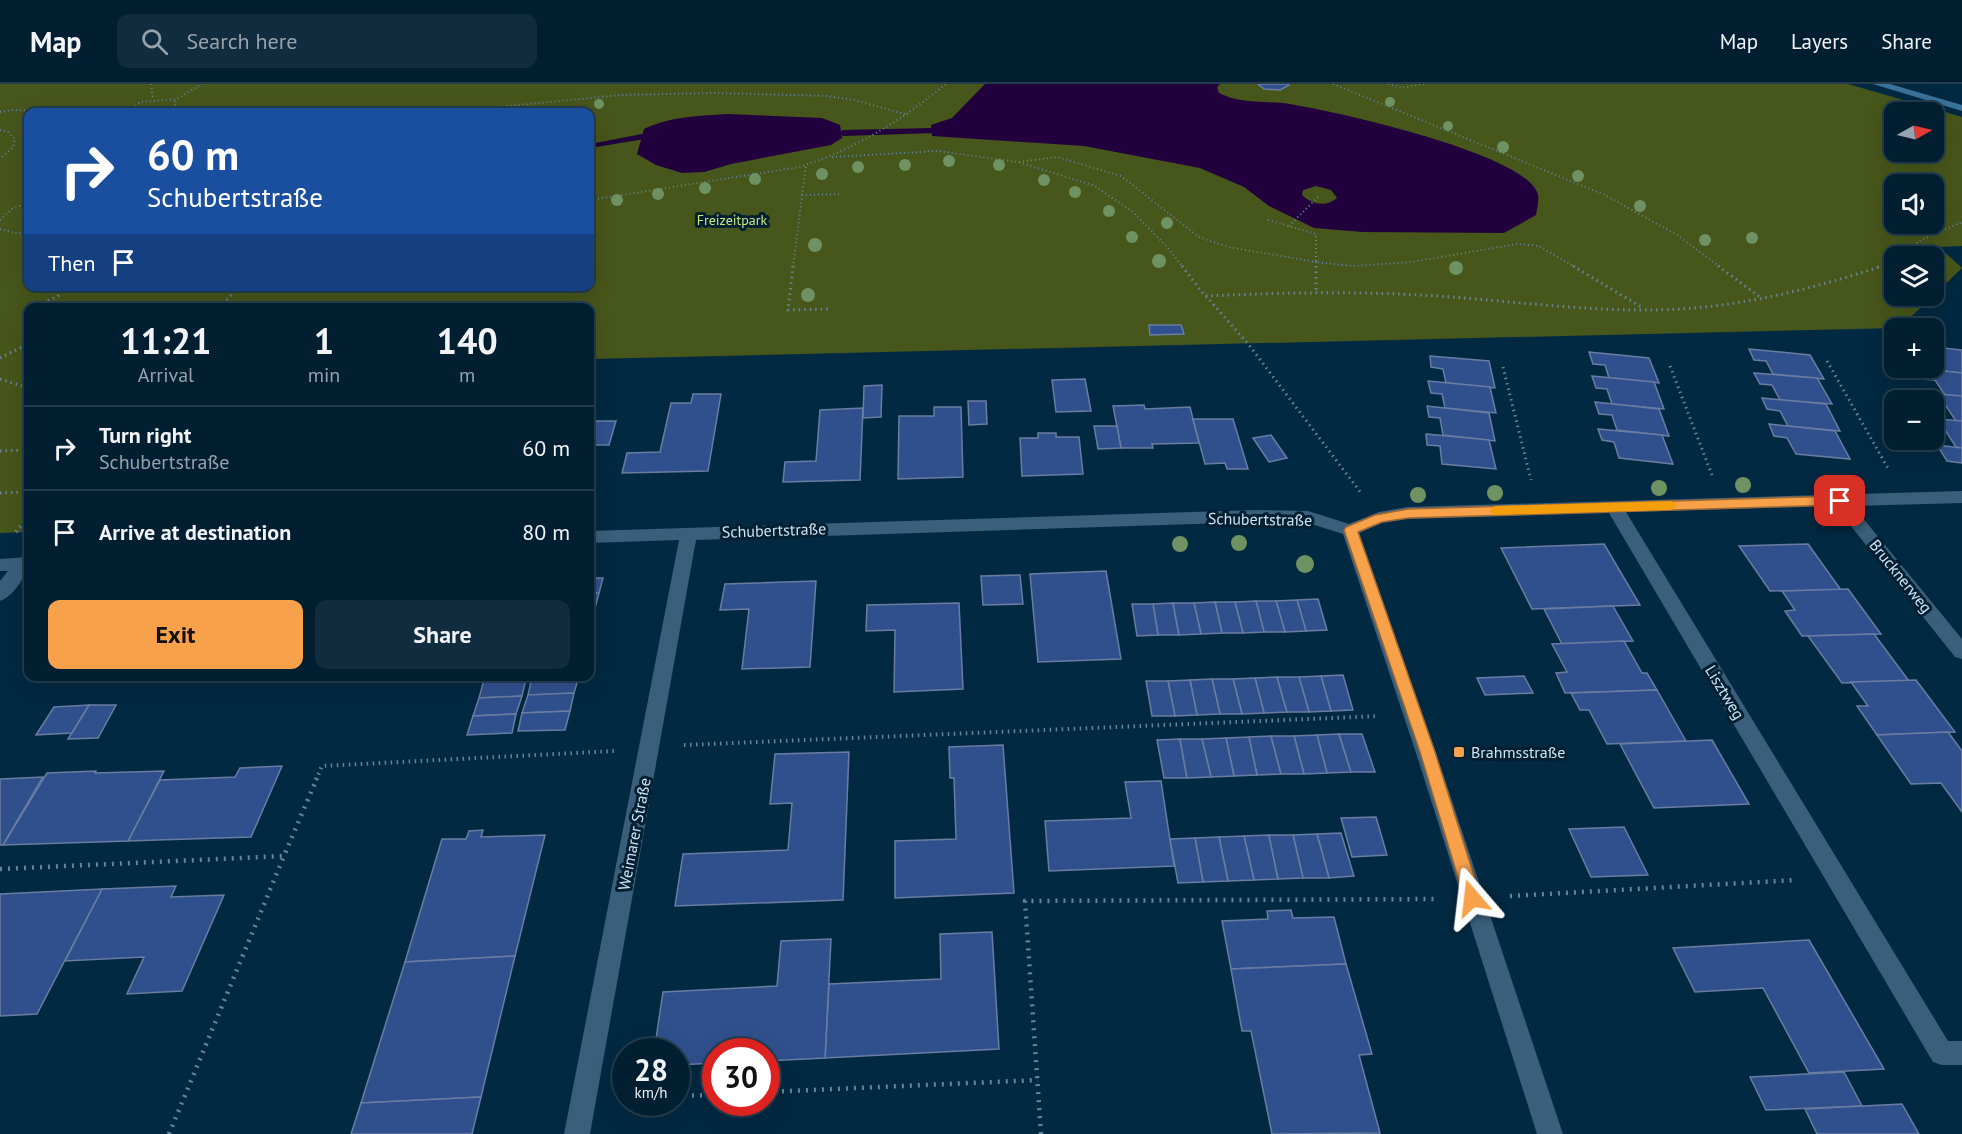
<!DOCTYPE html>
<html lang="en">
<head>
<meta charset="utf-8">
<style>
  body { margin:0; font-family:"PT Sans",sans-serif; background:#102c3e; color:#f1f3f6; height:100vh; display:flex; flex-direction:column; font-size:22px; white-space:nowrap }
  * { box-sizing:border-box; margin:0 }
  p { font-size:20px; color:#96a2ac }
  .icon { flex:none; width:33px; height:33px; fill:none; stroke:currentColor; stroke-width:2; stroke-linecap:round; stroke-linejoin:round }
  .map { position:relative; flex:1; overflow:hidden }
  .panel { position:absolute; left:24px; top:219px; width:570px; height:378px; display:flex; flex-direction:column; background:#021f32; border-radius:12px; box-shadow:0 6px 24px #0002,0 0 0 2px #233d4d }
  .panel>* { flex:none }
  .guide { position:absolute; left:24px; top:24px; width:570px; height:183px; border-radius:12px; box-shadow:0 6px 24px #0002,0 0 0 2px #233d4d; background:#1a4fa0; color:#fff; overflow:hidden }
  .needle { width:39px; rotate:82deg }
  .fabs { position:absolute; left:1884px; top:18px; display:grid; gap:12px }
  .fabs a { display:grid; place-items:center; width:60px; height:60px; border-radius:12px; background:#021f32; box-shadow:0 6px 24px #0002,0 0 0 2px #233d4d; font-size:30px }
  .speed { position:absolute; left:612px; top:954px; display:flex; gap:12px; font-size:30px; font-weight:700; text-align:center }
  .speed>* { display:grid; place-content:center; width:78px; height:78px; border-radius:50%; background:#021f32; box-shadow:0 6px 24px #0002,0 0 0 2px #233d4d; line-height:1 }
  .speed small { font-size:15px; font-weight:400 }
  .speed .limit { border:9px solid #d22; background:#fff; color:#111 }
  .pin { position:absolute; display:grid; place-items:center; width:51px; height:51px; color:#fff; margin:-26px; border-radius:12px; box-shadow:0 3px 9px #0006 }
  .me { position:absolute; width:66px; margin:-33px; rotate:343deg; stroke-linejoin:round; filter:drop-shadow(0 0 4px #0008) }
  .turn { display:flex; align-items:center; gap:21px; height:126px; padding:0 24px; font-size:27px }
  .turn .icon { width:78px; height:78px; stroke-width:2.5 }
  .turn b { display:block; font-size:42px; line-height:51px }
  .then { display:flex; align-items:center; height:57px; padding:0 24px; background:#0003; gap:12px; font-size:22px }
  .eta { display:flex; justify-content:space-evenly; align-items:center; height:102px; text-align:center }
  .eta b { font-size:36px; font-weight:600; line-height:42px }
  .action { display:flex; gap:12px; margin-top:auto; padding:12px 24px }
  .action a { flex:1; height:69px; border-radius:12px; background:#f8a14b; color:#111; font-size:24px; font-weight:600; line-height:69px; text-align:center }
  .action a+a { background:#102c3e; color:#f1f3f6 }
  ul { padding:0; list-style:none }
  li { display:flex; align-items:center; gap:18px; height:84px; padding:0 24px; border-top:2px solid #233d4d }
  li div { flex:1 }
  li b { display:block; font-size:22px }
  li em { font-style:normal }
  header { display:flex; align-items:center; gap:36px; box-sizing:border-box; height:84px; padding:0 30px; background:#021f32; border-bottom:2px solid #233d4d }
  header strong { font-size:28px }
  nav { display:flex; gap:33px; margin-inline-start:auto; font-size:21px }
  .search { width:420px; height:54px; background:#102c3e; display:flex; align-items:center; gap:15px; box-sizing:border-box; padding:0 21px; border-radius:12px; color:#96a2ac; font-size:22px }
  .map>svg:first-child { display:block }
  .green { fill:#47561b; fill-rule:evenodd }
  .water { fill:#21003d; fill-rule:evenodd }
  .lines { fill:none; stroke-linecap:round; stroke-linejoin:round }
  .stream { fill:#21003d; fill-rule:evenodd }
  .building { fill:#30508d; stroke:#697da2; stroke-width:1.5 }
  .path-far3 { stroke:#668599; stroke-width:2; stroke-dasharray:1 3; stroke-linecap:butt }
  .path-far2 { stroke:#668599; stroke-width:3; stroke-dasharray:1.5 4; stroke-linecap:butt }
  .path-far1 { stroke:#668599; stroke-width:4; stroke-dasharray:1.5 4.5; stroke-linecap:butt }
  .path { stroke:#668599; stroke-width:4.5; stroke-dasharray:2 6; stroke-linecap:butt }
  .street { fill:#3a5f7b; fill-rule:evenodd }
  .secondary { fill:#39729a; fill-rule:evenodd }
  .tree { fill:#6f9262 }
  .route { fill:#f8a14b; stroke:#a16931; stroke-width:1.5 }
  .slow { fill:#f59e0b }
  .poi-dot { fill:#f8a14b; stroke:#031f32; stroke-width:2 }
  .labels { text-anchor:middle; dominant-baseline:central; stroke-width:6; stroke-linejoin:round; paint-order:stroke }
  .far-park-label { font-size:14px; fill:#c9e77c; stroke:#031f32 }
  .street-label { font-size:16px; fill:#cee3f3; stroke:#031f32 }
  .poi-label { font-size:16px; fill:#cee3f3; stroke:#031f32; text-anchor:start }
</style>
</head>
<body>
<header>
<strong>Map</strong>
<div class="search"><svg class="icon" aria-label="search" viewBox="0 0 24 24"><circle cx="10" cy="10" r="6"/><path d="M15 15l6 6"/></svg>Search here</div>
<nav><a>Map</a><a>Layers</a><a>Share</a></nav>
</header>
<div class="map">
<svg width="1962" height="1050" viewBox="0 0 1962 1050">
  <rect width="100%" height="100%" fill="#022942"/>
  <path class="green" d="M0 0H1848L1962 33V162L1939 163 1962 184 1934 211V172H1894V212H1933L1899 244 590 275V224H28V448L0 449ZM28 28H590V202H28ZM1894 28H1934V68H1894ZM1894 100H1934V140H1894Z"/>
  <g class="water">
    <path d="M985 0H1220L1217 3 1219 9C1242 21 1270 16 1295 21 1338 28 1521 69 1537 108 1540 114 1537 124 1536 131L1504 149 1363 148 1314 144 1269 122 1244 103 1200 84 1084 62 932 52 931 41 952 34ZM1316 102 1331 106 1337 114C1327 123 1312 121 1302 111L1303 106Z"/>
    <path d="M728 30 822 34 840 41 842 54 831 61 731 80 704 88 682 89 656 81 637 70 644 45C671 32 699 32 728 30Z"/>
  </g>
  <g class="lines">
    <g class="stream">
      <path d="M932 44 935 45V49L843 52 839 49 843 46Z"/>
      <path d="M642 50 646 53 645 55 590 64V60Z"/>
    </g>
  </g>
  <g class="building">
    <path d="M1258 0H1288L1289 1 1280 6 1264 5Z"/>
    <path d="M1149 241H1181L1184 250 1150 251Z"/>
    <path d="M1934 263 1962 266V289L1922 285 1934 284Z"/>
    <path d="M1749 265 1810 271 1824 295 1773 290 1766 277 1754 276Z"/>
    <path d="M1589 268 1649 274 1659 299 1609 294 1605 281 1593 280Z"/>
    <path d="M1430 272 1489 277 1495 304 1446 299 1443 285 1431 283Z"/>
    <path d="M1916 284 1962 289V312L1945 311 1935 296 1922 295Z"/>
    <path d="M1754 289 1817 294 1832 320 1780 316 1772 301 1760 300Z"/>
    <path d="M1592 292 1654 298 1664 325 1612 320 1607 305 1596 304Z"/>
    <path d="M1085 295 1091 327 1056 328 1052 296Z"/>
    <path d="M1428 297 1490 303 1496 329 1445 324 1442 310 1431 309Z"/>
    <path d="M882 301 881 333 863 334 864 302Z"/>
    <path d="M1926 309 1962 312V337H1956L1946 322 1934 321V316H1931Z"/>
    <path d="M693 310H721L708 387 622 389 627 369 660 368 671 319H691Z"/>
    <path d="M1762 314 1826 320 1840 347 1788 342 1780 327 1767 325Z"/>
    <path d="M968 317H986L987 340 969 341Z"/>
    <path d="M1595 318 1659 325 1669 352 1617 346 1612 331 1599 330Z"/>
    <path d="M1144 321 1145 325 1190 323 1199 359 1152 360 1153 364H1121L1113 322Z"/>
    <path d="M1427 322 1489 329 1495 357 1443 351 1440 334 1429 333Z"/>
    <path d="M934 323H961L963 393 898 395 899 332H934Z"/>
    <path d="M863 324 860 396 783 398 785 378 816 377 820 326Z"/>
    <path d="M1193 335H1233L1248 385H1227L1225 379 1205 380Z"/>
    <path d="M1938 335 1962 337V364L1956 363Z"/>
    <path d="M596 337H616L609 361H590Z"/>
    <path d="M1769 340 1835 347 1850 375 1796 370 1787 354 1774 352Z"/>
    <path d="M1094 342H1117L1121 364 1098 365Z"/>
    <path d="M1598 345 1662 351 1673 380 1619 374 1614 358 1602 356Z"/>
    <path d="M1038 349H1056V353H1079L1083 390 1022 392 1020 354H1038Z"/>
    <path d="M1426 350 1489 356 1496 385 1442 380 1440 362 1427 361Z"/>
    <path d="M1271 351 1287 374 1269 378 1253 354Z"/>
    <path d="M1937 361 1962 364V379L1947 377Z"/>
    <path d="M1604 460 1640 521 1532 525 1501 464Z"/>
    <path d="M1808 460 1841 506 1770 507 1739 462Z"/>
    <path d="M1106 487 1121 575 1038 578 1030 490Z"/>
    <path d="M1020 491 1023 520 983 521 981 492Z"/>
    <path d="M590 494H603L599 509H590Z"/>
    <path d="M816 497 810 583 742 585 749 525 720 526 725 500Z"/>
    <path d="M1848 505 1881 550 1802 552 1785 527 1795 526 1782 507Z"/>
    <path d="M590 509H599L595 524 590 525Z"/>
    <path d="M1318 515 1327 546 1306 547 1297 516Z"/>
    <path d="M1297 516 1306 547 1285 548 1276 517Z"/>
    <path d="M1256 517H1276L1285 548H1264Z"/>
    <path d="M1256 517 1264 548 1243 549 1235 518Z"/>
    <path d="M1215 518H1235L1243 549H1222Z"/>
    <path d="M1215 518 1222 549 1201 550 1194 519Z"/>
    <path d="M959 519 963 605 894 608 895 546 866 547 867 521Z"/>
    <path d="M1173 519 1179 551H1158L1153 520Z"/>
    <path d="M1173 519H1194L1201 550 1179 551Z"/>
    <path d="M1132 520H1153L1158 551 1137 552Z"/>
    <path d="M1613 522 1633 557 1562 560 1544 525Z"/>
    <path d="M1874 550 1909 597 1842 599 1808 552Z"/>
    <path d="M1624 557 1642 589H1647L1657 606 1565 609 1556 589 1567 588 1552 560Z"/>
    <path d="M1343 591 1353 626 1331 627 1321 592Z"/>
    <path d="M485 592H527L526 595 484 596Z"/>
    <path d="M579 592 574 609 528 611 532 593Z"/>
    <path d="M1321 592 1331 627 1309 628 1299 593Z"/>
    <path d="M1524 592 1533 609 1485 611 1477 594Z"/>
    <path d="M1277 593 1287 628 1264 629 1255 594Z"/>
    <path d="M1277 593H1299L1309 628H1287Z"/>
    <path d="M1255 594 1264 629 1242 630 1233 595Z"/>
    <path d="M526 595 522 612 479 614 484 596Z"/>
    <path d="M1212 595H1233L1242 630H1220Z"/>
    <path d="M1212 595 1220 630 1197 631 1190 596Z"/>
    <path d="M1190 596 1197 631 1175 632 1168 597Z"/>
    <path d="M1916 596 1955 648 1877 651 1857 622H1868L1851 598Z"/>
    <path d="M1146 597H1168L1175 632H1152Z"/>
    <path d="M1657 606 1686 657 1607 660 1589 626H1580L1571 609Z"/>
    <path d="M574 609 570 627 522 629 528 611Z"/>
    <path d="M522 612 516 630 473 632 479 614Z"/>
    <path d="M89 621H116L98 654 68 655Z"/>
    <path d="M89 621 72 649 36 651 54 623Z"/>
    <path d="M570 627 565 646 518 647 522 629Z"/>
    <path d="M516 630 512 649 467 651 473 632Z"/>
    <path d="M1948 648 1962 667V728L1941 699 1911 700 1877 651Z"/>
    <path d="M1339 650 1351 688 1327 689 1317 651Z"/>
    <path d="M1339 650H1362L1375 688H1351Z"/>
    <path d="M1317 651 1327 689 1304 690 1294 652Z"/>
    <path d="M1271 652 1281 690 1257 691 1249 653Z"/>
    <path d="M1271 652H1294L1304 690H1281Z"/>
    <path d="M1249 653 1257 691 1234 692 1226 654Z"/>
    <path d="M1226 654 1234 692 1211 693 1202 655Z"/>
    <path d="M1180 655 1187 694H1164L1157 656Z"/>
    <path d="M1180 655H1202L1211 693 1187 694Z"/>
    <path d="M1712 656 1749 720 1654 724 1620 660Z"/>
    <path d="M1003 661 1014 809 895 814V757L956 755 954 694H950L949 663Z"/>
    <path d="M849 668 843 816 675 822 683 770 788 766 792 719 770 720 775 670Z"/>
    <path d="M282 682 251 753 128 757 160 696 235 693 240 684Z"/>
    <path d="M96 687 95 689 164 687 128 757 3 761 47 689Z"/>
    <path d="M43 693 3 761H0V695Z"/>
    <path d="M1161 697 1174 782 1049 787 1045 737 1131 734 1125 698Z"/>
    <path d="M1376 733 1387 771 1352 773 1341 734Z"/>
    <path d="M1624 743 1648 791 1591 793 1569 745Z"/>
    <path d="M483 746 481 753 545 751 515 872 405 878 442 755H466L469 747Z"/>
    <path d="M1341 749 1354 792 1329 794 1317 750Z"/>
    <path d="M1317 750 1329 794H1303L1293 751Z"/>
    <path d="M1269 751 1278 795 1254 796 1244 752Z"/>
    <path d="M1269 751H1293L1303 794 1278 795Z"/>
    <path d="M1244 752 1254 796 1228 797 1219 753Z"/>
    <path d="M1219 753 1228 797 1203 798 1195 754Z"/>
    <path d="M1195 754 1203 798 1178 799 1170 755Z"/>
    <path d="M176 802 171 813 224 811 182 907 127 910 144 873 65 877 102 805Z"/>
    <path d="M102 805 37 930 0 932V810Z"/>
    <path d="M1291 826 1293 834 1334 833 1346 880 1231 885 1222 837 1268 835 1267 827Z"/>
    <path d="M992 848 999 965 825 974 829 900 941 895 940 850Z"/>
    <path d="M831 855 825 974 766 977V968H716V979L676 981V968H654L663 908 777 902 781 857Z"/>
    <path d="M1809 856 1884 985 1809 989 1763 904 1695 908 1673 864Z"/>
    <path d="M515 872 481 1013 361 1019 405 878Z"/>
    <path d="M1346 880 1372 970 1359 971 1380 1049 1272 1050 1251 947H1242L1231 885Z"/>
    <path d="M1844 988 1862 1022 1766 1026 1750 993Z"/>
    <path d="M481 1013 472 1050H351L361 1019Z"/>
    <path d="M1902 1020 1919 1050H1817L1805 1025Z"/>
  </g>
  <g class="lines">
    <g class="path-far3">
      <path d="M151 0 153 15"/>
      <path d="M1333 0 1605 111 1677 151 1720 183"/>
      <path d="M1388 0 1401 4 1424 0"/>
      <path d="M0 28 12 26 130 28"/>
      <path d="M130 28 140 18 177 15 202 0"/>
      <path d="M165 28 176 20 174 16"/>
      <path d="M347 28 368 26 436 28"/>
      <path d="M447 28 621 11 715 9 827 12 854 16 908 31"/>
      <path d="M0 46 8 48 15 55 13 63 0 75"/>
      <path d="M832 73 937 67 1018 78 1095 102 1133 128 1166 162 1183 183"/>
      <path d="M1019 78 1057 73 1121 92 1199 153 1228 163 1316 178V183"/>
      <path d="M802 111 840 110"/>
      <path d="M590 116 799 83C854 66 902 36 946 0"/>
      <path d="M0 136 12 125 28 119"/>
      <path d="M1268 136 1316 150V178L1353 182 1412 178 1517 160 1539 162 1575 183"/>
      <path d="M1289 142 1320 111"/>
      <path d="M0 145 15 149H28"/>
      <path d="M1901 172 1921 156 1962 138"/>
      <path d="M793 183 806 81"/>
      <path d="M1878 183 1894 178"/>
    </g>
    <g class="path-far2">
      <path d="M793 182 788 226 828 225"/>
      <path d="M1182 182 1205 212C1276 209 1348 207 1419 211 1498 215 1576 227 1655 226 1732 225 1810 206 1882 182"/>
      <path d="M1316 182V209"/>
      <path d="M1573 182 1643 224"/>
      <path d="M1718 182 1760 213"/>
      <path d="M1206 212 1249 261 1361 409"/>
      <path d="M33 224 58 212 61 202"/>
      <path d="M219 224 240 202"/>
      <path d="M28 228 25 234 28 239"/>
      <path d="M0 274 28 260"/>
      <path d="M1827 277 1889 386"/>
      <path d="M1670 282 1712 391"/>
      <path d="M1503 283 1531 396"/>
      <path d="M0 295 28 304"/>
      <path d="M0 367 28 366"/>
      <path d="M0 409 28 408"/>
    </g>
    <g class="path-far1">
      <path d="M16 448 28 433"/>
      <path d="M684 661 1378 632"/>
      <path d="M316 696 322 682 614 667"/>
    </g>
    <g class="path">
      <path d="M0 785 284 772 317 694"/>
      <path d="M1510 812 1796 796"/>
      <path d="M766 1008 1038 996"/>
      <path d="M676 1012 716 1011"/>
      <path d="M169 1050 284 772"/>
      <path d="M1041 1050 1025 817 1437 815"/>
    </g>
    <g class="street">
      <path d="M1962 407V419L1853 422 1962 555V575L1955 573 1835 422 1626 428 1948 957H1962V981H1942L1933 978 1609 429 1408 435 1382 439 1359 449 1437 672 1563 1050H1537L1417 672 1343 450 1308 439 1256 438 696 456 590 1050H564L679 456 590 459V447L1256 426 1308 427 1349 440 1379 428 1408 423Z"/>
      <path d="M28 473C30 487 15 512 0 517V497L8 487H0V475Z"/>
    </g>
    <path class="secondary" d="M1873 0H1890L1962 21V27Z"/>
  </g>
  <g class="tree">
    <circle cx="1390" cy="18" r="5"/>
    <circle cx="599" cy="20" r="5"/>
    <circle cx="1448" cy="42" r="5"/>
    <circle cx="1503" cy="63" r="6"/>
    <circle cx="949" cy="77" r="6"/>
    <circle cx="905" cy="81" r="6"/>
    <circle cx="999" cy="81" r="6"/>
    <circle cx="858" cy="83" r="6"/>
    <circle cx="822" cy="90" r="6"/>
    <circle cx="1578" cy="92" r="6"/>
    <circle cx="755" cy="95" r="6"/>
    <circle cx="1044" cy="96" r="6"/>
    <circle cx="705" cy="104" r="6"/>
    <circle cx="1075" cy="108" r="6"/>
    <circle cx="658" cy="110" r="6"/>
    <circle cx="617" cy="116" r="6"/>
    <circle cx="1640" cy="122" r="6"/>
    <circle cx="1109" cy="127" r="6"/>
    <circle cx="1167" cy="139" r="6"/>
    <circle cx="1132" cy="153" r="6"/>
    <circle cx="1752" cy="154" r="6"/>
    <circle cx="1705" cy="156" r="6"/>
    <circle cx="815" cy="161" r="7"/>
    <circle cx="1159" cy="177" r="7"/>
    <circle cx="1456" cy="184" r="7"/>
    <circle cx="808" cy="211" r="7"/>
    <circle cx="1743" cy="401" r="8"/>
    <circle cx="1659" cy="404" r="8"/>
    <circle cx="1495" cy="409" r="8"/>
    <circle cx="1418" cy="411" r="8"/>
    <circle cx="1239" cy="459" r="8"/>
    <circle cx="1180" cy="460" r="8"/>
    <circle cx="1305" cy="480" r="9"/>
  </g>
  <path class="route" d="M1840 412 1846 417 1840 421 1408 434 1382 438 1358 448 1435 668 1481 814 1478 820 1472 822 1466 820 1420 668 1344 446 1346 443 1375 431 1408 425Z"/>
  <path class="slow" d="M1671 417 1678 421 1671 426 1495 431 1489 427 1495 422Z"/>
  <rect class="poi-dot" x="1453" y="662" width="12" height="12" rx="3"/>
  <g class="labels">
    <g class="far-park-label">
      <text x="732" y="136">Freizeitpark</text>
    </g>
    <g class="street-label">
      <text transform="translate(1260 435) rotate(1)">Schubertstraße</text>
      <text transform="translate(774 446) rotate(-2)">Schubertstraße</text>
      <text transform="translate(1901 492) rotate(51)">Brucknerweg</text>
      <text transform="translate(1725 608) rotate(59)">Lisztweg</text>
      <text transform="translate(634 750) rotate(-79)">Weimarer Straße</text>
    </g>
    <g class="poi-label">
      <text x="1471" y="668">Brahmsstraße</text>
    </g>
  </g>
</svg>
<div class="fabs">
<a><svg class="needle" viewBox="-14 -14 28 28"><path d="M0-13l5 13h-10z" fill="#e53935"/><path d="M0 13l5-13h-10z" fill="#96a2ac"/></svg></a>
<a><svg class="icon" aria-label="sound" viewBox="0 0 24 24"><path d="M4 9h4l5-4v14l-5-4H4zM17 9q2 3 0 6"/></svg></a>
<a><svg class="icon" aria-label="layers" viewBox="0 0 24 24"><path d="M12 4l9 5-9 5-9-5zM3 14l9 5 9-5"/></svg></a>
<a>+</a>
<a>−</a>
</div>
<div class="speed"><div>28<small>km/h</small></div><div class="limit">30</div></div>
<div class="pin" style="left:1840px;top:417px;background:#d93025"><svg class="icon" aria-label="arrive" viewBox="0 0 24 24"><path d="M6 21V4h12l-3 4 3 4H6"/></svg></div>
<svg class="me" style="left:1472px;top:814px" viewBox="-20 -20 40 40"><path d="M0-17L14 15 0 8-14 15z" fill="#f8a14b" stroke="#fff" stroke-width="4"/></svg>
<div class="guide">
<div class="turn"><svg class="icon" aria-label="right" viewBox="0 0 24 24"><path d="M7 20v-9h11M14 6l5 5-5 5"/></svg><div><b>60 m</b>Schubertstraße</div></div>
<div class="then">Then<svg class="icon" aria-label="arrive" viewBox="0 0 24 24"><path d="M6 21V4h12l-3 4 3 4H6"/></svg></div>
</div>
<section class="panel">
<div class="eta">
<div><b>11:21</b><p>Arrival</p></div>
<div><b>1</b><p>min</p></div>
<div><b>140</b><p>m</p></div>
</div>
<ul>
<li><svg class="icon" aria-label="right" viewBox="0 0 24 24"><path d="M7 20v-9h11M14 6l5 5-5 5"/></svg><div><b>Turn right</b><p>Schubertstraße</p></div><em>60 m</em></li>
<li><svg class="icon" aria-label="arrive" viewBox="0 0 24 24"><path d="M6 21V4h12l-3 4 3 4H6"/></svg><div><b>Arrive at destination</b></div><em>80 m</em></li>
</ul>
<div class="action"><a>Exit</a><a>Share</a></div>
</section>
</div>
</body>
</html>
